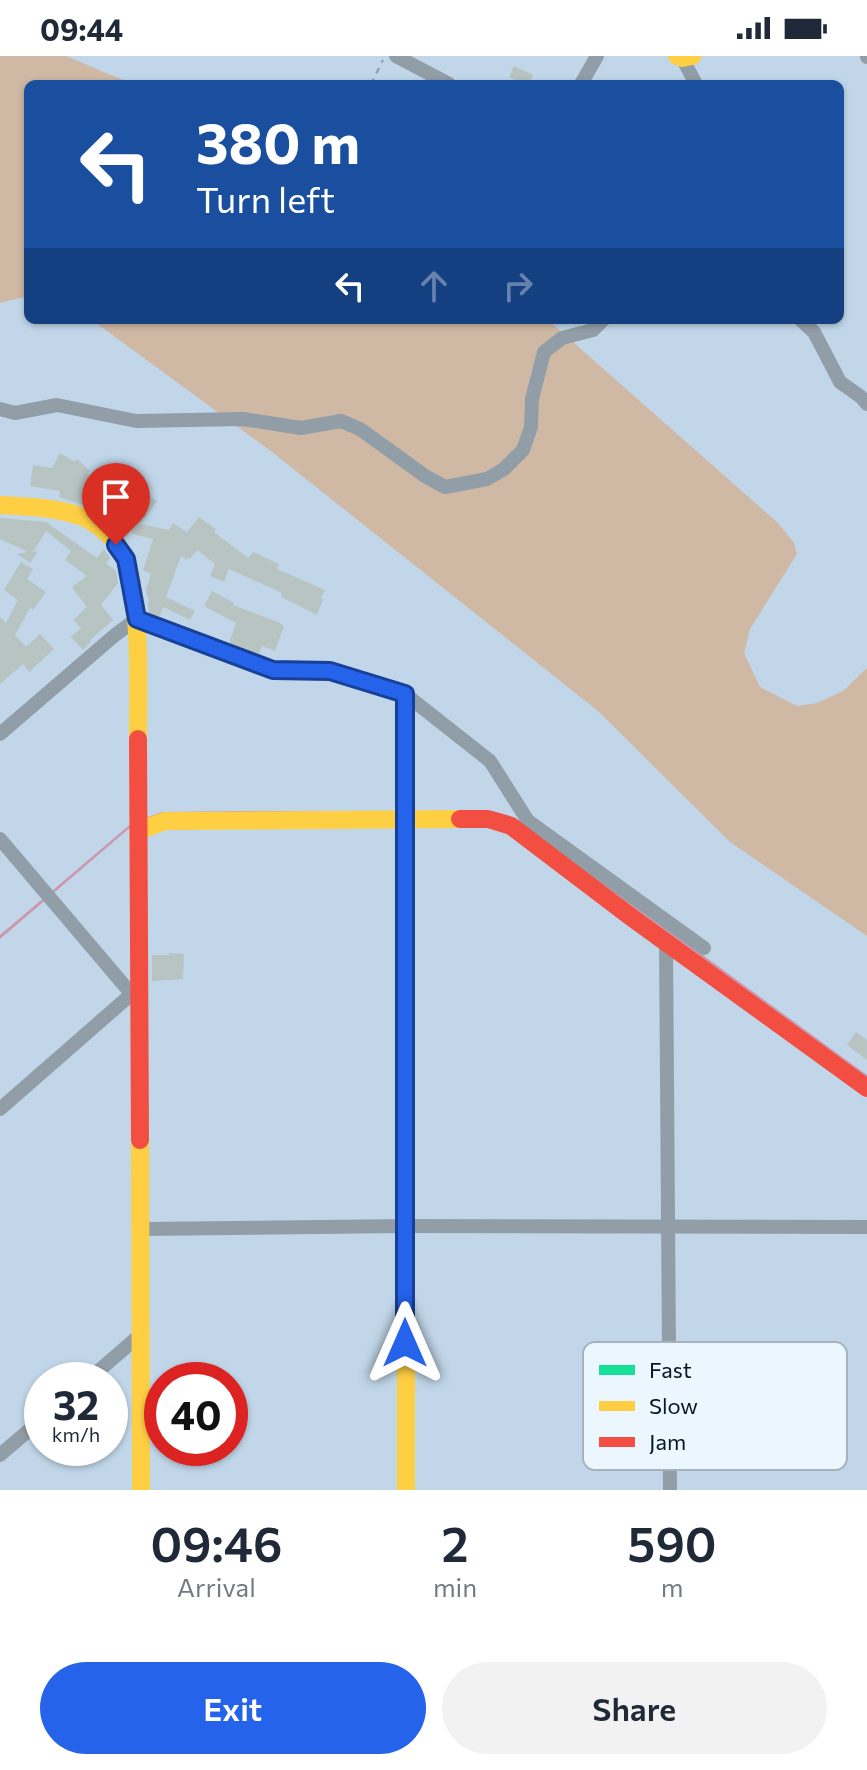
<!DOCTYPE html>
<html lang="en">
<head>
<meta charset="utf-8">
<style>
  body { margin:0; font-family:Commissioner,sans-serif; background:#f2f2f3; color:#1f2937; height:100vh; display:flex; flex-direction:column; font-size:30px; white-space:nowrap }
  * { box-sizing:border-box; margin:0 }
  p { font-size:26px; color:#747a83 }
  .icon { flex:none; width:44px; height:44px; fill:none; stroke:currentColor; stroke-width:2; stroke-linecap:round; stroke-linejoin:round }
  .map { position:relative; height:1434px; overflow:hidden }
  .details { display:flex; flex-direction:column; background:#fff; flex:1 }
  .details>* { flex:none }
  .top-card { position:absolute; left:24px; top:24px; width:820px; height:244px; border-radius:12px; box-shadow:0 2px 6px #0004; background:#1a4fa0; color:#fff; overflow:hidden }
  .speed { position:absolute; left:24px; top:1306px; display:flex; gap:16px; font-size:40px; font-weight:700; text-align:center }
  .speed>* { display:grid; place-content:center; width:104px; height:104px; border-radius:50%; background:#fff; box-shadow:0 2px 6px #0004; line-height:1 }
  .speed small { font-size:20px; font-weight:400 }
  .speed .limit { border:12px solid #d22; background:#fff; color:#111 }
  .pin { position:absolute; display:grid; place-items:center; width:68px; height:68px; color:#fff; margin:-82px -34px; border-radius:50% 50% 50% 0; rotate:-45deg; box-shadow:0 0 8px #0007 }
  .pin .icon { rotate:45deg }
  .me { position:absolute; width:88px; margin:-44px; rotate:0deg; stroke-linejoin:round; filter:drop-shadow(0 0 6px #0008) }
  .turn { display:flex; align-items:center; gap:28px; height:168px; padding:0 40px; font-size:36px }
  .turn .icon { width:104px; height:104px; stroke-width:2.5 }
  .turn b { display:block; font-size:56px; line-height:68px }
  .lanes { display:flex; align-items:center; height:76px; padding:0 40px; background:#0003; justify-content:center; gap:40px; direction:ltr }
  .lanes .off { opacity:.35 }
  .eta { display:flex; justify-content:space-evenly; align-items:center; height:136px; text-align:center }
  .eta b { font-size:48px; font-weight:600; line-height:56px }
  .button { display:flex; gap:16px; margin-top:auto; padding:16px 40px }
  .button a { flex:1; height:92px; border-radius:48px; background:#2563eb; color:#fff; font-size:32px; font-weight:600; line-height:92px; text-align:center }
  .button a+a { background:#f2f2f3; color:#1f2937 }
  .status { display:flex; justify-content:space-between; align-items:center; height:56px; padding:0 40px; background:#fff; direction:ltr }
  .status svg { height:22px; fill:currentColor }
  .map>svg:first-child { display:block }
  .green { fill:#cfb9a5 }
  .water { fill:#cb98ae }
  .building { fill:#b8c4c2 }
  .lines { fill:none; stroke-linecap:round; stroke-linejoin:round }
  .path { stroke:#8e9aa3; stroke-width:2; stroke-dasharray:6 6; stroke-linecap:butt }
  .street { stroke:#929ea7; stroke-width:14 }
  .fast { stroke:#16e098; stroke-width:18 }
  .slow { stroke:#ffcf43; stroke-width:18 }
  .jam { stroke:#f24e42; stroke-width:18 }
  .route-casing { stroke:#184099; stroke-width:20 }
  .route { stroke:#2563eb; stroke-width:14 }
  .key { fill:#ecf6fe; stroke:#a6b3bd; stroke-width:2 }
  .key-label { font-size:22px; fill:#031624 }
</style>
</head>
<body>
<div class="status"><b>09:44</b><svg viewBox="0 0 49 12"><path d="M0 12V9h3v3zM5 12V6h3v6zM10 12V3h3v9zM15 12V0h3v12zM26 1h20v11H26zM47 4h2v5h-2z"/></svg></div>
<div class="map">
<svg width="867" height="1434" viewBox="0 0 867 1434">
  <rect width="100%" height="100%" fill="#c1d7e9"/>
  <g class="green">
    <path d="M0 0H66L132 28H28V240L0 247Z"/>
    <path d="M92 264H548L778 467 794 487 797 498 750 573 744 597 760 631 797 650 817 647 843 635 867 612V880L730 786 598 655 272 396Z"/>
  </g>
  <path class="water" d="M247 755H485L497 756 514 761 867 1019V1022L518 768 508 761 496 758 161 759 132 770 0 883V879L133 766 162 756Z"/>
  <g class="building">
    <path d="M514 10 533 19 529 28H525L509 21Z"/>
    <path d="M60 397 75 406 77 403 90 415 87 417 107 434 105 437 130 457 132 454 136 457 148 439 157 445 141 468 169 474 173 467 187 476 199 461 216 473 214 476 248 502 253 496 279 508 277 513 325 534 321 542 323 543 317 559 281 541 282 537 229 513 224 526 210 520 215 508 197 494 190 503 188 502 186 504 181 500 166 541 195 555 190 564 163 551 159 561 149 557 148 547 149 542 147 541 146 533 151 518 143 514 153 483 136 479 130 476 127 480 120 472 122 469 93 452 59 441 60 435 30 430 33 409 52 412Z"/>
    <path d="M0 462 46 466 97 502 104 493 110 502 106 507 116 515 118 527 101 549 113 564 90 584 91 586 83 594 71 581 81 572 73 564 87 551 72 531 87 520 65 504 71 495 46 475 33 496 38 495 30 507 17 498 28 496 0 483Z"/>
    <path d="M21 506 33 513 27 523 46 536 33 554 30 552 15 579 26 591 40 578 54 593 29 616 23 608 0 628V561L6 567 18 544 4 534Z"/>
    <path d="M212 535 234 547 233 549 278 566 284 570 275 595 262 590 259 598 229 587 236 567 204 550Z"/>
    <path d="M169 897 184 898 183 923 152 925V899H169Z"/>
    <path d="M856 976 867 984V1004L847 989Z"/>
  </g>
  <g class="lines">
    <path class="path" d="M371 28 383 4"/>
    <g class="street">
      <path d="M396 0 449 28"/>
      <path d="M867 0V1"/>
      <path d="M682 2 696 28"/>
      <path d="M581 28 597 0"/>
      <path d="M801 264 814 276 840 326 861 341 867 348"/>
      <path d="M0 353 15 357 57 349 136 365 243 363 301 372 341 365 360 373 425 420 445 431 487 423 504 413 523 394 531 371 532 343 544 296 562 282 593 274 603 264"/>
      <path d="M0 678 115 579 137 563 273 614 330 615 405 638 490 705 528 765 704 892"/>
      <path d="M0 783 129 935 139 938"/>
      <path d="M666 886 670 1434"/>
      <path d="M0 1053 127 942 139 938"/>
      <path d="M141 1173 405 1170 867 1171"/>
      <path d="M88 1324 140 1279"/>
      <path d="M0 1399 42 1363"/>
    </g>
    <path class="fast" d="M405 638 406 1242"/>
    <g class="slow">
      <path d="M677 0 682 2 692 0"/>
      <path d="M0 449C28 451 58 451 85 462 101 470 115 483 124 500 130 510 131 524 133 535 140 584 138 633 138 683"/>
      <path d="M140 774 165 765 460 763"/>
      <path d="M140 1084 141 1434"/>
      <path d="M406 1242V1434"/>
    </g>
    <g class="jam">
      <path d="M138 683 140 1084"/>
      <path d="M460 763H488L511 770 631 861 867 1032"/>
    </g>
  </g>
  <g class="lines">
    <defs>
      <path id="route" d="M116 489 126 503 137 563 273 614 330 615 405 638V1287"/>
    </defs>
    <use href="#route" class="route-casing"/>
    <use href="#route" class="route"/>
  </g>
  <rect x="583" y="1286" width="264" height="128" rx="12" class="key"/>
  <rect x="599" y="1309" width="36" height="10" fill="#16e098"/>
  <rect x="599" y="1345" width="36" height="10" fill="#ffcf43"/>
  <rect x="599" y="1381" width="36" height="10" fill="#f24e42"/>
  <g class="key-label">
    <text x="649" y="1322">Fast</text>
    <text x="649" y="1358">Slow</text>
    <text x="649" y="1394">Jam</text>
  </g>
</svg>
<div class="speed"><div>32<small>km/h</small></div><div class="limit">40</div></div>
<div class="pin" style="left:116px;top:489px;background:#d93025"><svg class="icon" aria-label="arrive" viewBox="0 0 24 24"><path d="M6 21V4h12l-3 4 3 4H6"/></svg></div>
<svg class="me" style="left:405px;top:1287px" viewBox="-20 -20 40 40"><path d="M0-17L14 15 0 8-14 15z" fill="#2563eb" stroke="#fff" stroke-width="4"/></svg>
<div class="top-card">
<div class="turn"><svg class="icon" aria-label="left" viewBox="0 0 24 24"><path d="M17 20v-9H6M10 6l-5 5 5 5"/></svg><div><b>380 m</b>Turn left</div></div>
<div class="lanes"><svg class="icon" aria-label="left" viewBox="0 0 24 24"><path d="M17 20v-9H6M10 6l-5 5 5 5"/></svg><svg class="icon off" aria-label="ahead" viewBox="0 0 24 24"><path d="M12 20V5M6 11l6-6 6 6"/></svg><svg class="icon off" aria-label="right" viewBox="0 0 24 24"><path d="M7 20v-9h11M14 6l5 5-5 5"/></svg></div>
</div>
</div>
<section class="details">
<div class="eta">
<div><b>09:46</b><p>Arrival</p></div>
<div><b>2</b><p>min</p></div>
<div><b>590</b><p>m</p></div>
</div>
<div class="button"><a>Exit</a><a>Share</a></div>
</section>
</body>
</html>
